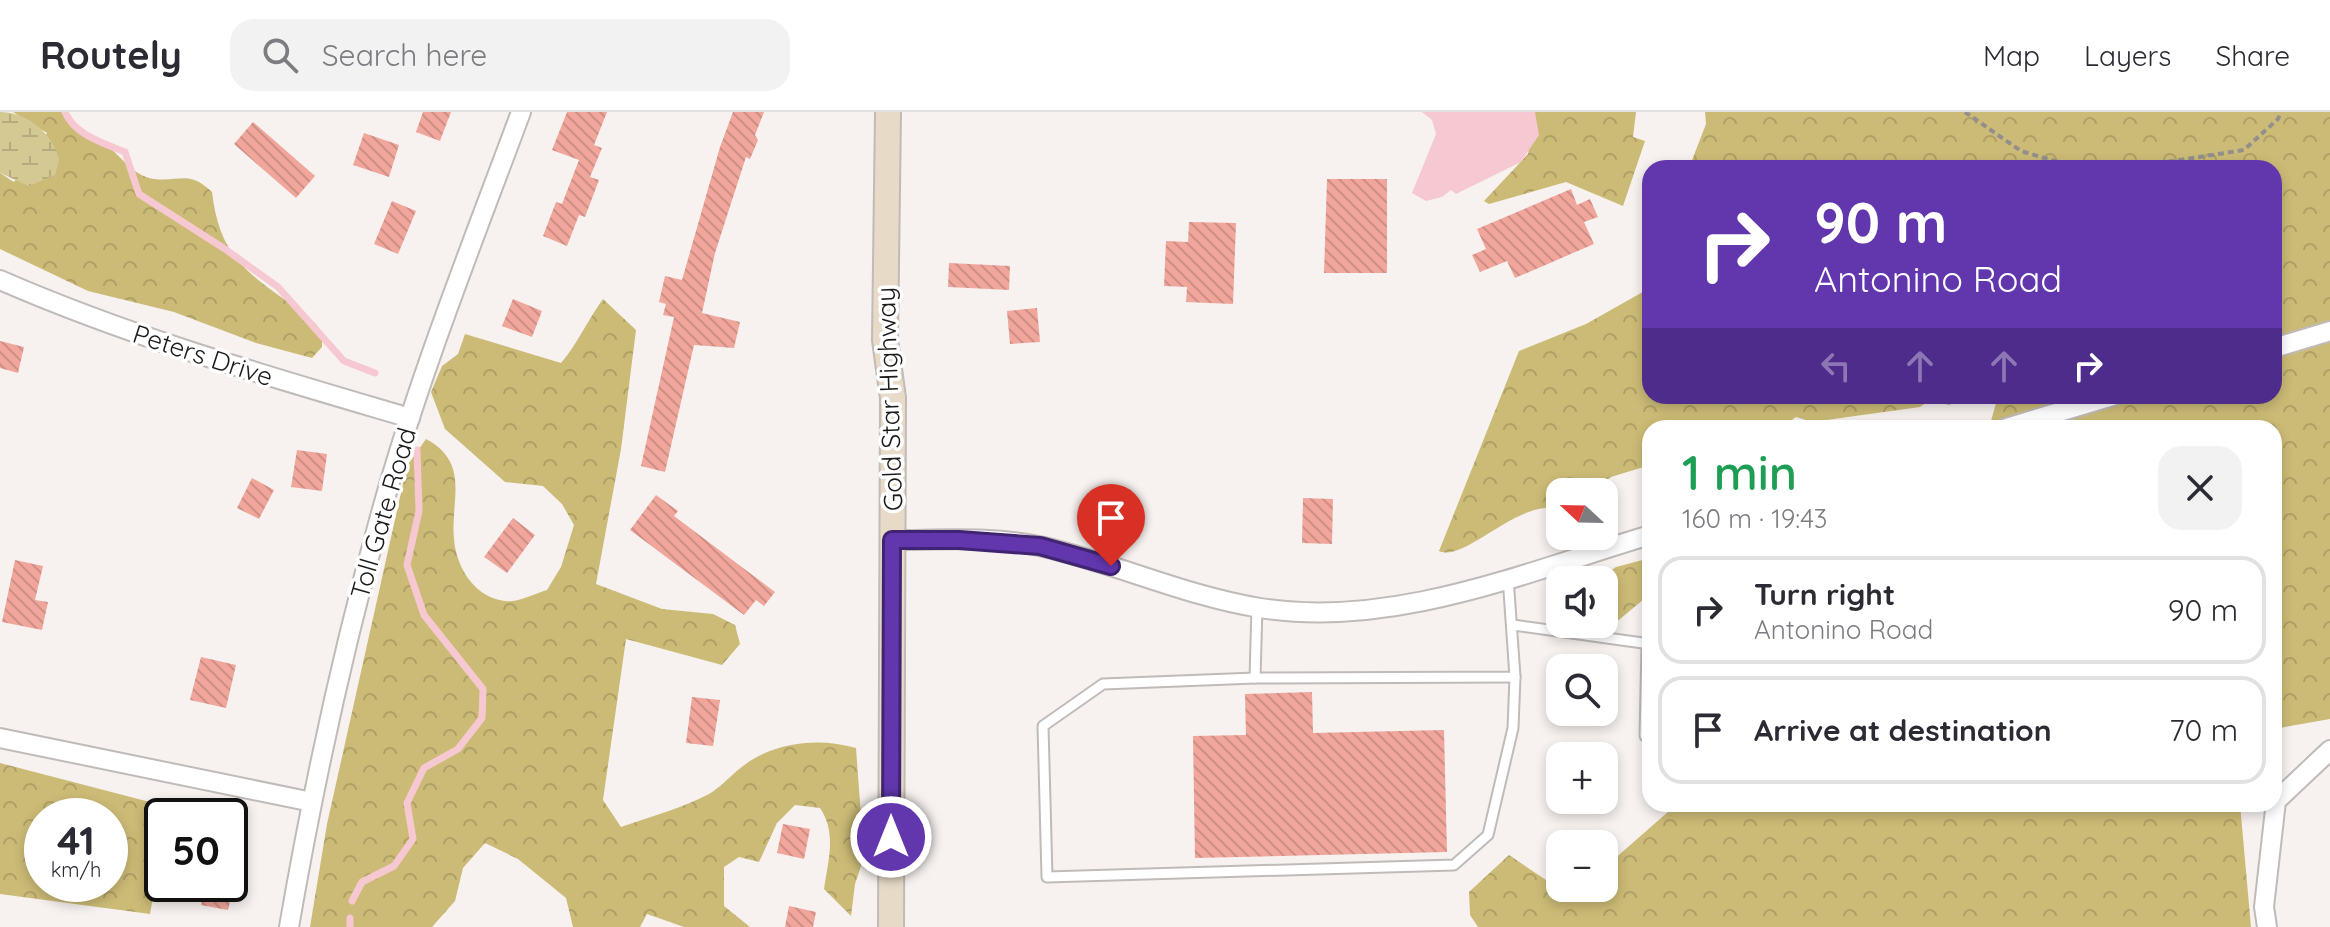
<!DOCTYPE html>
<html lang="en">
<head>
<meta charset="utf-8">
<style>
  body { margin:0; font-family:Quicksand,sans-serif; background:#f2f2f3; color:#2b2b33; height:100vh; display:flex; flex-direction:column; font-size:30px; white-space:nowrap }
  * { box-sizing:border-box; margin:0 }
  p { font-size:26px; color:#7c7c81 }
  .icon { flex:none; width:44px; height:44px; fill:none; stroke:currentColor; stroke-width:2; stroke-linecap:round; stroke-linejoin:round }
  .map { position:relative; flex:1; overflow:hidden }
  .details { position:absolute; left:1642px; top:308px; width:640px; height:392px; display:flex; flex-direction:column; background:#fff; border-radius:24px; box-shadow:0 4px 12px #0003 }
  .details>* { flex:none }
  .guide { position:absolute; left:1642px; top:48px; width:640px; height:244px; border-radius:24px; box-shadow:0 4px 12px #0003; background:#6237ae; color:#fff; overflow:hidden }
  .needle { width:52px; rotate:292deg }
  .buttons { position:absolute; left:1546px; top:366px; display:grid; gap:16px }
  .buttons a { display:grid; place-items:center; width:72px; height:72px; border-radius:16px; background:#fff; box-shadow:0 4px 12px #0003; font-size:40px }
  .speed { position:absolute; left:24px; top:686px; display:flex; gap:16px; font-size:40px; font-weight:700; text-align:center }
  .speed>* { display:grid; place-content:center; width:104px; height:104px; border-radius:50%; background:#fff; box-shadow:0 4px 12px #0003; line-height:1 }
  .speed small { font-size:20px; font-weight:400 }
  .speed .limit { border:4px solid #111; border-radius:12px; background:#fff; color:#111 }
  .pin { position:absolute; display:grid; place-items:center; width:68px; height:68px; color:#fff; margin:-82px -34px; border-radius:50% 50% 50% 0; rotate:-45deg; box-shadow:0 0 8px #0007 }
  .pin .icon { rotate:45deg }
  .me { position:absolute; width:88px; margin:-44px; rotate:0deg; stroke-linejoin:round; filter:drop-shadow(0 0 6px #0008) }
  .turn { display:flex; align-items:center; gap:28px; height:168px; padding:0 40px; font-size:36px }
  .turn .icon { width:104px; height:104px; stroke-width:2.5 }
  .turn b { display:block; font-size:56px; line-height:68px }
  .lanes { display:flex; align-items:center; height:76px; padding:0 40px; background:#0003; justify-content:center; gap:40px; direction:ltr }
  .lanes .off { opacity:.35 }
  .round { display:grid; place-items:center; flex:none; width:84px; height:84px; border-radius:24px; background:#f2f2f3 }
  .summary { display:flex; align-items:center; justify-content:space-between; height:136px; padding:0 40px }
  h1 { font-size:48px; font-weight:600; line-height:60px; color:#1e9e55 }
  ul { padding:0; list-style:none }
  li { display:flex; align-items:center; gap:24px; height:108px; margin:0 16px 12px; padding:0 24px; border:4px solid #e1e1e2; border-radius:24px }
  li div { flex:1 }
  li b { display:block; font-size:30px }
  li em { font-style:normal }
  header { display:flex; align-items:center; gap:48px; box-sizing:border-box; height:112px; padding:0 40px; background:#fff; border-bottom:2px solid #e1e1e2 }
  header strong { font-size:38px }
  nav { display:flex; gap:44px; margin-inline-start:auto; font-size:28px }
  .search { width:560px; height:72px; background:#f2f2f3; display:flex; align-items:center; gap:20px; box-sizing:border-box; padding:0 28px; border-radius:24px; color:#7c7c81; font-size:30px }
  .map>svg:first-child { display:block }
  .forest { fill:url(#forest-crowns); fill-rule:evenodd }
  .wetland { fill:url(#wetland-marsh) }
  .water { fill:#f6c8d1 }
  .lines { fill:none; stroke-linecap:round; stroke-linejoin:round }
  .stream { stroke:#f6c8d1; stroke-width:7 }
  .building { fill:url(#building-back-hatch) }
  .service-casing { stroke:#c0bbb8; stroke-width:13 }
  .minor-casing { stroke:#c0bbb8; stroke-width:22 }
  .secondary-casing { stroke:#c0bbb8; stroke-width:28 }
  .path { stroke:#928f8d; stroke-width:4; stroke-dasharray:6 4; stroke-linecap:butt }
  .service { stroke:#fff; stroke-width:9 }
  .minor { stroke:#fff; stroke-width:18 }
  .secondary { stroke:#e7dac7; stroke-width:24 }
  .route-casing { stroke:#402471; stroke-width:20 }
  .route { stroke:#6237ae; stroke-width:14 }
  .labels { text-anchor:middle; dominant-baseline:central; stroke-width:7; stroke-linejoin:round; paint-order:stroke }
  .street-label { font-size:26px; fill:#1c1b1a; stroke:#fff }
</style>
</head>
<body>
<header>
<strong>Routely</strong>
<div class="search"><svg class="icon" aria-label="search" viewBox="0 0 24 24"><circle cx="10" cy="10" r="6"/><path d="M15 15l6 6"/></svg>Search here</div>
<nav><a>Map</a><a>Layers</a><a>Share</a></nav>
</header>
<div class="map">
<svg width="2330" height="815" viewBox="0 0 2330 815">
  <defs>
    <pattern id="forest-crowns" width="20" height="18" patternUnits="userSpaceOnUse" patternTransform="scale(2)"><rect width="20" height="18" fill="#ccbb76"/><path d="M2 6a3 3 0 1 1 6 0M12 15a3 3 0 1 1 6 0" fill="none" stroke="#afa066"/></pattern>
    <pattern id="wetland-marsh" width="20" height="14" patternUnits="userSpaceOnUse" patternTransform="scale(2)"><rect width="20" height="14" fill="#d4c893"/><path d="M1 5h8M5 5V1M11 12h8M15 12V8" fill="none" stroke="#b5ab7e"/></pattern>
    <pattern id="building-back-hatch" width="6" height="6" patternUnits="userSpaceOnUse" patternTransform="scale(2)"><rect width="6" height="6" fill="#f1a69c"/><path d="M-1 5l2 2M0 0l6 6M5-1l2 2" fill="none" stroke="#ce8e86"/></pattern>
  </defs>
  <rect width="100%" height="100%" fill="#f7f2ef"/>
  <g class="forest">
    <path d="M13 0H68C76 20 94 22 109 35 124 48 134 64 154 67 181 70 188 58 212 80 221 158 260 165 315 211L322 220V235L312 246 256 231 174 200 88 179 0 137V61L14 70 47 21Z"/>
    <path d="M1533 0H1636L1633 25 1645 29 1623 94 1566 70 1489 92 1484 89 1528 42Z"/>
    <path d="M1705 0H2330V607L2274 617V316H1989L1998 284H2274V56H1689L1706 12Z"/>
    <path d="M1650 172V284H1970L1949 293 1930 288 1920 295 1812 310 1796 305 1781 316H1650V353L1611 365 1587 380H1560V397C1518 386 1465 451 1439 439L1519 239 1586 212 1648 177Z"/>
    <path d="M603 187 636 218 621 337 596 472 662 497 713 502 735 513 740 532 722 553 626 527 603 688 621 715C650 705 682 696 709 682 721 675 731 663 743 654 774 630 819 625 856 636L864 745 855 772 851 804 824 777C828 749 837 721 820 696L795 693 777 711 759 750 739 745 724 755V794L750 815H684L647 802 640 815H573L566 786 518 747 485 731 463 756 455 789 432 815H310L327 712 407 354 426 327C471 351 450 389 454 427 456 455 475 486 505 489 517 491 536 481 547 478L561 455 574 413 562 392 543 374 505 370 445 317 431 280 442 254 458 242 465 222 561 251C578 231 587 209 603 187Z"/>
    <path d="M1650 446V482L1614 512 1604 506V468H1598L1616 455Z"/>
    <path d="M0 651 169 695 167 704H162V734L150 802 0 782ZM110 704V772H42V704Z"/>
    <path d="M1677 692H2240L2251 815H1478L1470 803 1469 780 1509 743 1546 768 1560 772V776H1604V756Z"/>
  </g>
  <path class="wetland" d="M0 0C28 0 53 22 59 48L55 63 29 74 0 61Z"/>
  <path class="water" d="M1422 0H1535L1539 23 1521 50 1456 82 1451 78 1442 85 1426 89 1412 81 1436 22 1432 8Z"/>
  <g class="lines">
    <g class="stream">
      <path d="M65 0C75 23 103 31 125 40L139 82 225 137 278 175 344 249 375 261"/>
      <path d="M352 789 362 770 394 754 413 727 407 691 424 656 458 637 482 606 483 577 424 503 407 453 419 399 417 338"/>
      <path d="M350 806V815"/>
    </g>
  </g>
  <g class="building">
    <path d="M423 0H451L440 29 416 20Z"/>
    <path d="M567 0H607L594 33 602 36 590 65 599 68 585 105 579 103 567 134 543 124 556 90 562 92 579 48 552 38Z"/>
    <path d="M733 0H764L755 23 758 28 750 47 746 45 715 141 702 201 740 210 734 236 694 233 665 360 641 354 674 205 663 203 666 192 659 190 665 164 682 168 720 35Z"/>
    <path d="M253 10 315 64 296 86 234 32Z"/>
    <path d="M364 21 399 33 389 65 353 53Z"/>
    <path d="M1327 67H1387V161H1324Z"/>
    <path d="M1571 77 1577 93 1590 87 1598 105 1584 110 1594 132 1515 166 1507 149 1480 160 1472 143 1486 137 1477 117Z"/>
    <path d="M392 89 416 99 398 142 374 132Z"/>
    <path d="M1189 110 1236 111 1233 192 1186 190 1187 175 1164 174 1166 129 1188 130Z"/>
    <path d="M949 151 1010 154 1009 178 948 175Z"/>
    <path d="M513 187 542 199 532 225 502 214Z"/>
    <path d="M1037 196 1040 230 1010 232 1007 199Z"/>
    <path d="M0 229 24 235 18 261 0 256Z"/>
    <path d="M297 338 327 342 322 379 291 375Z"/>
    <path d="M252 366 274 378 259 407 237 396Z"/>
    <path d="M656 383 678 399 674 404 775 480 764 494 756 488 744 503 630 418Z"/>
    <path d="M1303 386 1333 387 1332 432 1302 431Z"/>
    <path d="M513 406 535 423 507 461 484 445Z"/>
    <path d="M15 448 43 454 35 488 48 490 42 518 2 510Z"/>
    <path d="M201 545 236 553 226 596 190 588Z"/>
    <path d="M1312 580 1313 621 1444 618 1447 740 1195 746 1193 624 1246 623 1245 582Z"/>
    <path d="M692 585 720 588 713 634 686 631Z"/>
    <path d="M783 712 810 717 804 747 777 741Z"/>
    <path d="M205 772H234L228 798 201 793Z"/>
    <path d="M789 794 816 800 813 815H785Z"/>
  </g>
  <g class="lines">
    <defs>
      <g id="service">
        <path d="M1257 495 1255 566 1515 565 1508 465"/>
        <path d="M1513 513 1650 532"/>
        <path d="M1255 566 1103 572 1043 614 1047 765 1454 753 1488 723 1513 616 1515 565"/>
        <path d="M1645 624 1647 533"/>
      </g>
      <g id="minor">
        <path d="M0 168C133 226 271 265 410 306"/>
        <path d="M2274 236 2330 219"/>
        <path d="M2006 316 2113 284"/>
        <path d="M892 428C941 428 996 424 1044 435 1117 452 1186 484 1260 496 1392 517 1526 460 1650 423"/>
        <path d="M0 626 312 690"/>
        <path d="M289 815C313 676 343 537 381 401 419 264 472 132 521 0"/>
        <path d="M2267 815 2264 795 2276 689 2330 638"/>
      </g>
      <path id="secondary" d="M888 0 885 228 893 286 891 815"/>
    </defs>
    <use href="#service" class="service-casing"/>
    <use href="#minor" class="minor-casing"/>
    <use href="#secondary" class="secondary-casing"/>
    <g class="path">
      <path d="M1965 0 2021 39 2078 56"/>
      <path d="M2129 56 2244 38 2278 7 2281 0"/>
    </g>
    <use href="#service" class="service"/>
    <use href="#minor" class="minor"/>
    <use href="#secondary" class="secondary"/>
  </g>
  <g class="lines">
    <defs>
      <path id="route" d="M891 725 892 428H959L1040 434 1111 454"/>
    </defs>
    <use href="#route" class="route-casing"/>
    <use href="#route" class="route"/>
  </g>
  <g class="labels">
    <g class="street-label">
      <text transform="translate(203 243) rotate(18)">Peters Drive</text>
      <text transform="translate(889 287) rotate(-92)">Gold Star Highway</text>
      <text transform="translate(383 401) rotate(-74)">Toll Gate Road</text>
    </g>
  </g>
</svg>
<div class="buttons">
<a><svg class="needle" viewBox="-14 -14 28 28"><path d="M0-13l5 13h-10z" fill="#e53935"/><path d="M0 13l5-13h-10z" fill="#7c7c81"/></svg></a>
<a><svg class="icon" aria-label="sound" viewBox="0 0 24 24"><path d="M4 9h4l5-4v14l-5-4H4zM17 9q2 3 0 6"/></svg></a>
<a><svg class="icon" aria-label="search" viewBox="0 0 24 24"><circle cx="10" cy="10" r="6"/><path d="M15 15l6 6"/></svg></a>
<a>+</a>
<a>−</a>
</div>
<div class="speed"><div>41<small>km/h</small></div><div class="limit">50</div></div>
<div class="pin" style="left:1111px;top:454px;background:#d93025"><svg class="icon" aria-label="arrive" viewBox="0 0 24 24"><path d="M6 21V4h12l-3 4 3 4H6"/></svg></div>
<svg class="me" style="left:891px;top:725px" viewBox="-20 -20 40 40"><circle r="17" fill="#6237ae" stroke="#fff" stroke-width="3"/><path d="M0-11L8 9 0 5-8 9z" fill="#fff"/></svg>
<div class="guide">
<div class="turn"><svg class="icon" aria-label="right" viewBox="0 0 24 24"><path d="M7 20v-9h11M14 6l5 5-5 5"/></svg><div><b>90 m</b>Antonino Road</div></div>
<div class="lanes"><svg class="icon off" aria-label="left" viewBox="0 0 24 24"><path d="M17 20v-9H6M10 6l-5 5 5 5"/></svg><svg class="icon off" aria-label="ahead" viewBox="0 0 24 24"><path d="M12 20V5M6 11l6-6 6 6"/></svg><svg class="icon off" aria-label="ahead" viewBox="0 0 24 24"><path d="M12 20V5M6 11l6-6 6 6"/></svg><svg class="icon" aria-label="right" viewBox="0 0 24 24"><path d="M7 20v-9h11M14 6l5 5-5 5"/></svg></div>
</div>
<section class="details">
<div class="summary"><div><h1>1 min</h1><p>160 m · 19:43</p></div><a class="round"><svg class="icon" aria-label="close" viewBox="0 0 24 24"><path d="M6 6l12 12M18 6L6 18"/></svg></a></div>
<ul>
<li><svg class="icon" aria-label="right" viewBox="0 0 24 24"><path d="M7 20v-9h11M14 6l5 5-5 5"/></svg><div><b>Turn right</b><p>Antonino Road</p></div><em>90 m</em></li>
<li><svg class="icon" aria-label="arrive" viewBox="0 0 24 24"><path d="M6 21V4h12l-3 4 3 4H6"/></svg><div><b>Arrive at destination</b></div><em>70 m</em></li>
</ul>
</section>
</div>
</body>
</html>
